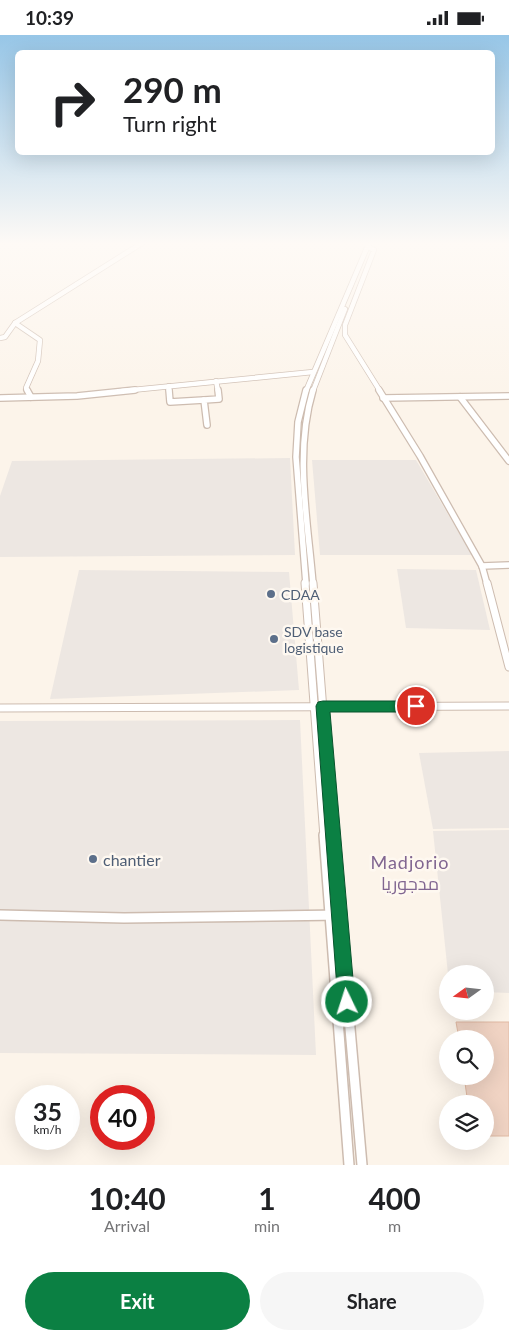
<!DOCTYPE html>
<html lang="en">
<head>
<meta charset="utf-8">
<style>
  body { margin:0; font-family:Lato,Cairo,sans-serif; background:#f6f6f6; color:#202124; height:100vh; display:flex; flex-direction:column; font-size:19px; white-space:nowrap }
  * { box-sizing:border-box; margin:0 }
  p { font-size:16px; color:#757577 }
  .icon { flex:none; width:28px; height:28px; fill:none; stroke:currentColor; stroke-width:2; stroke-linecap:round; stroke-linejoin:round }
  .map { position:relative; height:1130px; overflow:hidden }
  .side { display:flex; flex-direction:column; background:#fff; flex:1 }
  .side>* { flex:none }
  .hud { position:absolute; left:15px; top:15px; width:480px; height:105px; border-radius:8px; box-shadow:0 5px 20px #0002; background:#fff; color:#202124; overflow:hidden }
  .needle { width:32px; rotate:255deg }
  .controls { position:absolute; left:439px; top:930px; display:grid; gap:10px }
  .controls a { display:grid; place-items:center; width:55px; height:55px; border-radius:50%; background:#fff; box-shadow:0 5px 20px #0002; font-size:25px }
  .speed { position:absolute; left:15px; top:1050px; display:flex; gap:10px; font-size:25px; font-weight:700; text-align:center }
  .speed>* { display:grid; place-content:center; width:65px; height:65px; border-radius:50%; background:#fff; box-shadow:0 5px 20px #0002; line-height:1 }
  .speed small { font-size:12px; font-weight:400 }
  .speed .limit { border:8px solid #d22; background:#fff; color:#111 }
  .pin { position:absolute; display:grid; place-items:center; width:42px; height:42px; color:#fff; margin:-21px; border:2px solid #fff; border-radius:50%; box-shadow:0 1px 5px #0007 }
  .me { position:absolute; width:55px; margin:-28px; rotate:356deg; stroke-linejoin:round; filter:drop-shadow(0 0 4px #0008) }
  .turn { display:flex; align-items:center; gap:18px; height:105px; padding:0 25px; font-size:22px }
  .turn .icon { width:65px; height:65px; stroke-width:2.5 }
  .turn b { display:block; font-size:35px; line-height:42px }
  .eta { display:flex; justify-content:space-evenly; align-items:center; height:85px; text-align:center }
  .eta b { font-size:30px; font-weight:700; line-height:35px }
  .cta { display:flex; gap:10px; margin-top:auto; padding:10px 25px }
  .cta a { flex:1; height:58px; border-radius:30px; background:#0b8043; color:#fff; font-size:20px; font-weight:700; line-height:58px; text-align:center }
  .cta a+a { background:#f6f6f6; color:#202124 }
  .status { display:flex; justify-content:space-between; align-items:center; height:35px; padding:0 25px; background:#fff; direction:ltr }
  .status svg { height:14px; fill:currentColor }
  .map>svg:first-child { display:block }
  .industrial { fill:#ede7e2 }
  .building { fill:#f0d3c3; stroke:#e1baa4 }
  .lines { fill:none; stroke-linecap:round; stroke-linejoin:round }
  .minor-far3-casing { stroke:#cdbcb0; stroke-width:6 }
  .minor-far2-casing { stroke:#cdbcb0; stroke-width:8 }
  .minor-far1-casing { stroke:#cdbcb0; stroke-width:9 }
  .minor-casing { stroke:#cdbcb0; stroke-width:12 }
  .minor-far3 { stroke:#fff; stroke-width:4.5 }
  .minor-far2 { stroke:#fff; stroke-width:5.5 }
  .minor-far1 { stroke:#fff; stroke-width:7 }
  .minor { stroke:#fff; stroke-width:9 }
  .route { fill:#0b8043; stroke:#07532c }
  .service-dot { fill:#5c6f8a; stroke:#fef8f0; stroke-width:2 }
  .labels { text-anchor:middle; dominant-baseline:central; stroke-width:5; stroke-linejoin:round; paint-order:stroke }
  .service-label { font-size:14px; fill:#4e5e75; stroke:#fef8f0; text-anchor:start }
  .near-service-label { font-size:16px; fill:#4e5e75; stroke:#fef8f0; text-anchor:start }
  .near-neighbourhood-label { font-size:18px; letter-spacing:1px; fill:#816691; stroke:#fef8f0 }
</style>
</head>
<body>
<div class="status"><b>10:39</b><svg viewBox="0 0 49 12"><path d="M0 12V9h3v3zM5 12V6h3v6zM10 12V3h3v9zM15 12V0h3v12zM26 1h20v11H26zM47 4h2v5h-2z"/></svg></div>
<div class="map">
<svg width="509" height="1130" viewBox="0 0 509 1130">
  <rect width="100%" height="100%" fill="#fcf4ea"/>
  <g class="industrial">
    <path d="M290 423 295 520 0 522V461L12 426Z"/>
    <path d="M312 425H416L472 520H320Z"/>
    <path d="M397 534 476 535 490 595 406 593Z"/>
    <path d="M79 535 289 537 299 655 50 664Z"/>
    <path d="M300 685 316 1020 0 1018V686Z"/>
    <path d="M509 716V793L433 794 419 718Z"/>
    <path d="M509 795V958L485 957V939H448L433 796Z"/>
  </g>
  <path class="building" d="M456 987H509V1101H485V1069H468L464 1041H485V1004H459Z"/>
  <g class="lines">
    <defs>
      <g id="minor-far3">
        <path d="M368 212 374 215 345 290V300L380 356"/>
        <path d="M15 288 40 305 38 326 26 353 28 356"/>
        <path d="M0 303 5 302 15 288 142 208"/>
        <path d="M216 346 218 356"/>
        <path d="M169 351V356"/>
        <path d="M122 356 313 337"/>
        <path d="M306 356 369 208"/>
        <path d="M313 356 345 274"/>
      </g>
      <g id="minor-far2">
        <path d="M27 355 31 362"/>
        <path d="M169 355 170 367 204 365"/>
        <path d="M379 355 420 421 482 531 487 549"/>
        <path d="M460 362 509 426"/>
        <path d="M0 363 77 361 135 355"/>
        <path d="M383 363 509 361"/>
        <path d="M207 390 204 365 219 364 218 355"/>
        <path d="M482 531 509 530"/>
        <path d="M306 549 296 422 298 387 306 355"/>
        <path d="M313 549C308 486 294 418 313 355"/>
      </g>
      <g id="minor-far1">
        <path d="M305 548 324 802"/>
        <path d="M313 548 333 802"/>
        <path d="M487 548 509 632"/>
        <path d="M0 673 509 671"/>
      </g>
      <g id="minor">
        <path d="M324 800 349 1130"/>
        <path d="M333 800 362 1130"/>
        <path d="M0 880 124 883 341 880"/>
      </g>
    </defs>
    <use href="#minor-far3" class="minor-far3-casing"/>
    <use href="#minor-far2" class="minor-far2-casing"/>
    <use href="#minor-far1" class="minor-far1-casing"/>
    <use href="#minor" class="minor-casing"/>
    <use href="#minor-far3" class="minor-far3"/>
    <use href="#minor-far2" class="minor-far2"/>
    <use href="#minor-far1" class="minor-far1"/>
    <use href="#minor" class="minor"/>
  </g>
  <linearGradient id="sky" x2="0" y2="1"><stop stop-color="#97c6e7"/><stop offset="0.57" stop-color="#fefaf6"/><stop offset="1" stop-color="#fefaf6" stop-opacity="0"/></linearGradient>
  <rect width="509" height="366" fill="url(#sky)"/>
  <path class="route" d="M323 666H416L421 667 422 671 421 675 416 677H330L355 967 353 973 347 975 341 973 338 967 316 671 318 667Z"/>
  <g class="service-dot">
    <circle cx="271" cy="559" r="5"/>
    <circle cx="274" cy="604" r="5"/>
    <circle cx="93" cy="824" r="5"/>
  </g>
  <g class="labels">
    <g class="service-label">
      <text x="281" y="559">CDAA</text>
      <text x="284" y="596">SDV base<tspan x="284" dy="16">logistique</tspan></text>
    </g>
    <g class="near-service-label">
      <text x="103" y="824">chantier</text>
    </g>
    <g class="near-neighbourhood-label">
      <text x="410" y="827">Madjorio<tspan x="410" dy="21">مدجوريا</tspan></text>
    </g>
  </g>
</svg>
<div class="controls">
<a><svg class="needle" viewBox="-14 -14 28 28"><path d="M0-13l5 13h-10z" fill="#e53935"/><path d="M0 13l5-13h-10z" fill="#757577"/></svg></a>
<a><svg class="icon" aria-label="search" viewBox="0 0 24 24"><circle cx="10" cy="10" r="6"/><path d="M15 15l6 6"/></svg></a>
<a><svg class="icon" aria-label="layers" viewBox="0 0 24 24"><path d="M12 4l9 5-9 5-9-5zM3 14l9 5 9-5"/></svg></a>
</div>
<div class="speed"><div>35<small>km/h</small></div><div class="limit">40</div></div>
<div class="pin" style="left:416px;top:671px;background:#d93025"><svg class="icon" aria-label="arrive" viewBox="0 0 24 24"><path d="M6 21V4h12l-3 4 3 4H6"/></svg></div>
<svg class="me" style="left:347px;top:967px" viewBox="-20 -20 40 40"><circle r="17" fill="#0b8043" stroke="#fff" stroke-width="3"/><path d="M0-11L8 9 0 5-8 9z" fill="#fff"/></svg>
<div class="hud">
<div class="turn"><svg class="icon" aria-label="right" viewBox="0 0 24 24"><path d="M7 20v-9h11M14 6l5 5-5 5"/></svg><div><b>290 m</b>Turn right</div></div>
</div>
</div>
<section class="side">
<div class="eta">
<div><b>10:40</b><p>Arrival</p></div>
<div><b>1</b><p>min</p></div>
<div><b>400</b><p>m</p></div>
</div>
<div class="cta"><a>Exit</a><a>Share</a></div>
</section>
</body>
</html>
